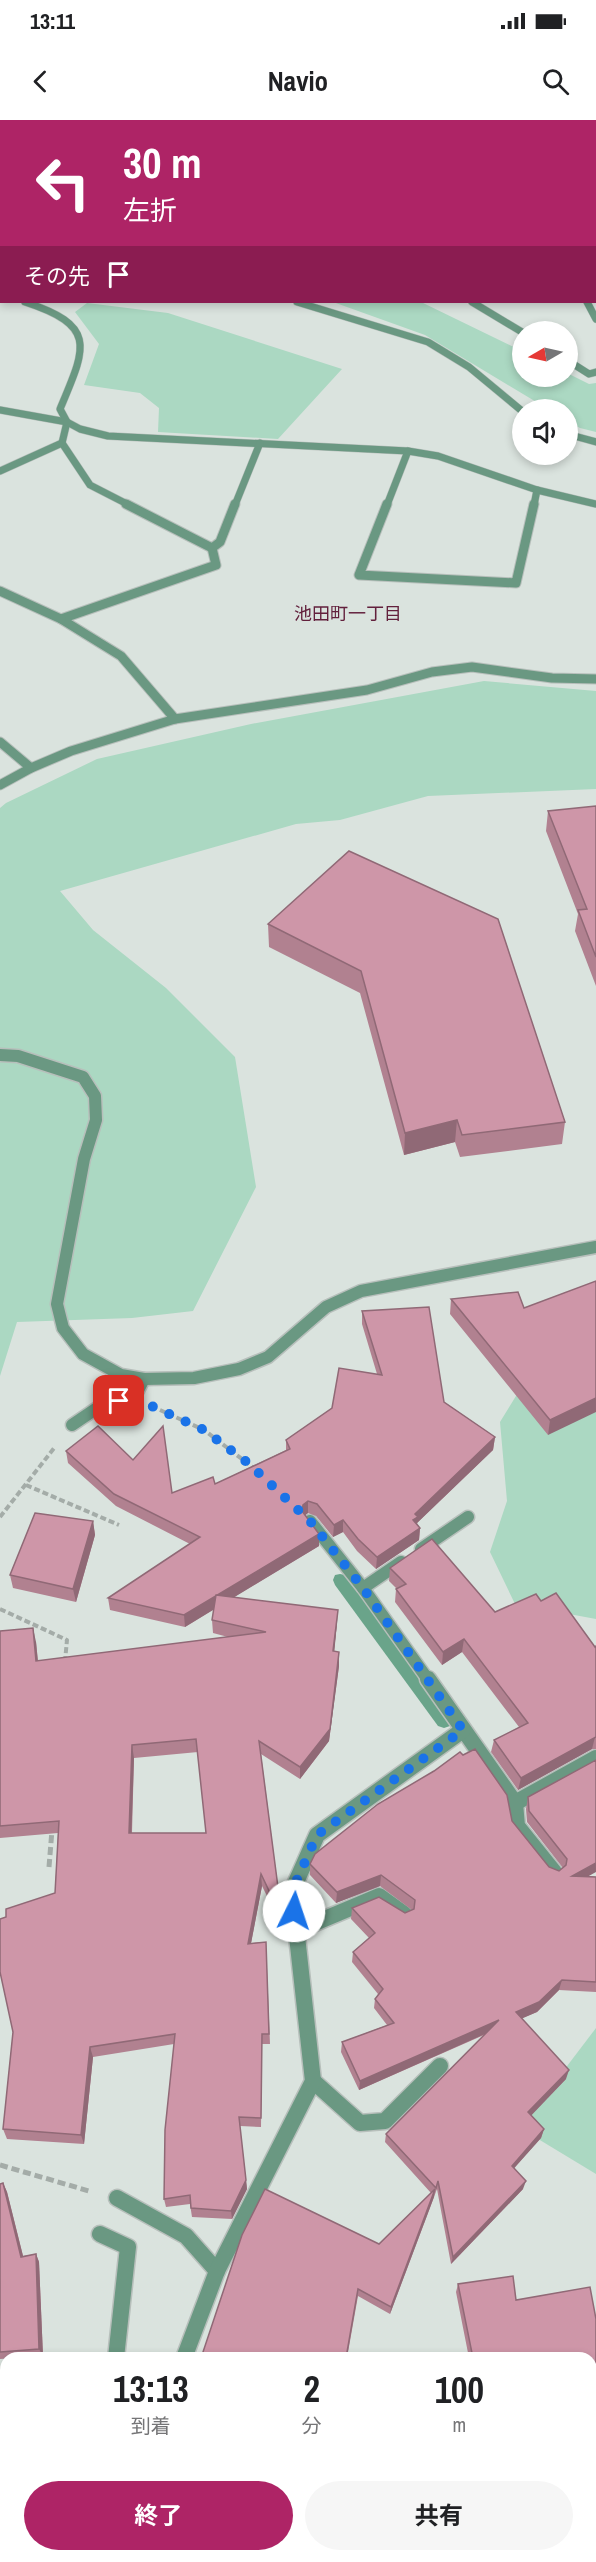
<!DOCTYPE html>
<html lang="ja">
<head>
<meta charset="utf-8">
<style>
  body { margin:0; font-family:"Archivo Narrow","Noto Sans JP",sans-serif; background:#f6f6f6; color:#202124; height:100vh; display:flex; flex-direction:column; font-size:22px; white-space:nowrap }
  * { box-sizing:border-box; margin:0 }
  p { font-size:20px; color:#757577 }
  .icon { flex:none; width:33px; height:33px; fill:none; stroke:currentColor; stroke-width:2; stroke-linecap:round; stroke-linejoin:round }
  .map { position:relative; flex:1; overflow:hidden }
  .sheet { position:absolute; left:0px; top:2232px; width:597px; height:210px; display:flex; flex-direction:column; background:#fff; border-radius:18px 18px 0 0; box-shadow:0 3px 9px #0003 }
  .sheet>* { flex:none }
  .hud { position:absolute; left:0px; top:0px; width:597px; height:183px; box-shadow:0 3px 9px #0003; background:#ae2466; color:#fff; overflow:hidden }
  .needle { width:39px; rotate:261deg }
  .controls { position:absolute; left:512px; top:201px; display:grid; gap:12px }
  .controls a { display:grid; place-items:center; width:66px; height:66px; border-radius:50%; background:#fff; box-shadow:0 3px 9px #0003; font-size:30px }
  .pin { position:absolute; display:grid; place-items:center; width:51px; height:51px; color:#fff; margin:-26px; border-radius:12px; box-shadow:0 3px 9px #0006 }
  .me { position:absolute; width:66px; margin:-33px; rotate:4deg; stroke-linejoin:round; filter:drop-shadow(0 0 4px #0008) }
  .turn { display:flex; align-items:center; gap:21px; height:126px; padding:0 24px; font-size:27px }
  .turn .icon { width:78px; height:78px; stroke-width:2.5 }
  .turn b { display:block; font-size:42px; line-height:51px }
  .then { display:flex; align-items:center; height:57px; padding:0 24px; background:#0003; gap:12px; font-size:22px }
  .eta { display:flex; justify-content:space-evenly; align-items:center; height:102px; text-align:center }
  .eta b { font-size:36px; font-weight:700; line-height:42px }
  .action { display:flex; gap:12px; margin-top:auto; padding:12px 24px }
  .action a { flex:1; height:69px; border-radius:36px; background:#ae2466; color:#fff; font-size:24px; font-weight:700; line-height:69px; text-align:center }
  .action a+a { background:#f6f6f6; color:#202124 }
  .status { display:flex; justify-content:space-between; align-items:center; height:42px; padding:0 30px; background:#fff; direction:ltr }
  .status svg { height:16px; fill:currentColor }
  header { display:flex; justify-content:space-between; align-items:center; height:78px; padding:0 24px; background:#fff; font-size:27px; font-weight:700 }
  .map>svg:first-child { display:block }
  .green { fill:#abd8c2 }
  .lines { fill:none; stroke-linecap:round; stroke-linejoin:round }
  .stream { fill:#6aa48a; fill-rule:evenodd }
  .service-far1-casing { stroke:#b7bfbb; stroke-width:15 }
  .service-casing { stroke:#b7bfbb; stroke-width:19 }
  .minor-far2-casing { stroke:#b7bfbb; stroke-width:8 }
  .minor-far1-casing { stroke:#b7bfbb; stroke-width:11 }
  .minor-casing { stroke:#b7bfbb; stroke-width:19 }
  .tertiary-far1-casing { stroke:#b7bfbb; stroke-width:11 }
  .tertiary-casing { stroke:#b7bfbb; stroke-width:15 }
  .path-far1 { stroke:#a4aca8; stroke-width:4; stroke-dasharray:6 3; stroke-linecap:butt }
  .path { stroke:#a4aca8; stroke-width:5; stroke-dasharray:8 4; stroke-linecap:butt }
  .service-far1 { stroke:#6a9882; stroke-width:12 }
  .service { stroke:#6a9882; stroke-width:16 }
  .minor-far2 { stroke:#6a9882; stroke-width:7 }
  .minor-far1 { stroke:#6a9882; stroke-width:9 }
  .minor { stroke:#6a9882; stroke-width:16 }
  .tertiary-far1 { stroke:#6a9882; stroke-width:9 }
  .tertiary { stroke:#6a9882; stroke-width:12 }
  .wall { fill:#b18190; fill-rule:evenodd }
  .shaded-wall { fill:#906976 }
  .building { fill:#ce96a8; stroke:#906976; stroke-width:1.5; fill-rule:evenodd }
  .route { stroke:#1a73e8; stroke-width:10; stroke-dasharray:0 18 }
  .labels { text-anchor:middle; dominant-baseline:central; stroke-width:5; stroke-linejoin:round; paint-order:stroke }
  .far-neighbourhood-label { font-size:18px; fill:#62203c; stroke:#dae3de }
</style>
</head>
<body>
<div class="status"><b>13:11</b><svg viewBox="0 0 49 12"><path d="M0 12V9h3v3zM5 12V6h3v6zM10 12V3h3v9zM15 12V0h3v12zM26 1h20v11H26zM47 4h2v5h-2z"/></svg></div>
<header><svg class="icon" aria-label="back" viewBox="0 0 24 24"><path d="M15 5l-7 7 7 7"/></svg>Navio<svg class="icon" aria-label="search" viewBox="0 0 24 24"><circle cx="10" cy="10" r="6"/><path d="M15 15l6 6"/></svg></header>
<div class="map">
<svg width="596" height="2442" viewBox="0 0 596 2442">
  <rect width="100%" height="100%" fill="#dae3de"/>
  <g class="green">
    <path d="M333 182H421L522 231V256H567V253L589 264 596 263V312L580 308 567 301V290L548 289 425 215Z"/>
    <path d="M87 183 168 193 342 249 278 319 158 312 159 288 140 273 84 265 99 224 75 192Z"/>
    <path d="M484 561 596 571V669L428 676 340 700 296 704 60 771 93 810 166 868 235 937 256 1067 193 1191 132 1198 17 1202 0 1256V688L6 683 97 639 251 604Z"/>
    <path d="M596 1226V1499L515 1484 490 1432 507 1381 500 1302 543 1232Z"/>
    <path d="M596 1908V2054L520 2008Z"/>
  </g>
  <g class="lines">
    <path class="stream" d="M340 1454 345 1455 450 1596 452 1601 450 1606 444 1608 438 1606 335 1465 333 1460 335 1455Z"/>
    <defs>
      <g id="service-far1">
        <path d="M72 1305 103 1284 134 1278 144 1259"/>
        <path d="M310 1401 363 1468 429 1561"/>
        <path d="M421 1429 468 1397"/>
        <path d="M363 1468 401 1442"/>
      </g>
      <g id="service">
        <path d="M428 1559 515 1683 596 1638"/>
        <path d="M515 1683 517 1706 554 1752"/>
        <path d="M296 1811 379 1776 404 1794"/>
        <path d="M313 1961 360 2003 385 2001 440 1946"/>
        <path d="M117 2078 186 2116 217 2151"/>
        <path d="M100 2114 128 2127 116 2238"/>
        <path d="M469 2436 472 2442"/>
        <path d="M97 2442 98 2436"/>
      </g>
      <g id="minor-far2">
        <path d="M381 2 400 0"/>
        <path d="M25 182C98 206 86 227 60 289L67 302 62 323 90 365 129 385"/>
        <path d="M297 182 428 222 469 247 522 291"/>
        <path d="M472 182 522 212"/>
        <path d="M587 182 596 199"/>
        <path d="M567 240 589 254 596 252"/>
        <path d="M0 290 67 302 80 309 108 316 408 331 438 336 537 370 596 384"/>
        <path d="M567 314 596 322"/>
        <path d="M0 351 62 323"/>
        <path d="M235 385 260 323"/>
        <path d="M387 385 408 331"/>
        <path d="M534 385 537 370"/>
      </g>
      <g id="minor-far1">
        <path d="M126 384 212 428 216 445 61 499 121 536 175 599"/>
        <path d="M387 384 359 455 516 463 534 384"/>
        <path d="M212 428 220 422 235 384"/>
        <path d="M0 471 61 499"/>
        <path d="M0 622 31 648"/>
      </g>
      <g id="minor">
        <path d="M184 2238 217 2151 313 1961 292 1771 317 1715 463 1610"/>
        <path d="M129 2442 131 2436"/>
      </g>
      <path id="tertiary-far1" d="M0 665 31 648 71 631 175 599 367 570 432 552 472 547 552 558 596 559"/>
      <path id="tertiary" d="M0 935 18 936 83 957 95 976 96 1000 84 1039 57 1184 63 1208 83 1234 121 1255 144 1259 194 1258 239 1249 268 1237 326 1187 361 1171 596 1127"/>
    </defs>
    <use href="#service-far1" class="service-far1-casing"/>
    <use href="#service" class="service-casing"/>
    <use href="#minor-far2" class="minor-far2-casing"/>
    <use href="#minor-far1" class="minor-far1-casing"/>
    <use href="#minor" class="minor-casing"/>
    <use href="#tertiary-far1" class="tertiary-far1-casing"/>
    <use href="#tertiary" class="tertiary-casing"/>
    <g class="path-far1">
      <path d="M160 1290 204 1310 255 1349"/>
      <path d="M26 1365 119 1405"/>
      <path d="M0 1397 55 1327"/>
      <path d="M0 1489 67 1520 65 1541"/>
    </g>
    <g class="path">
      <path d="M49 1747 52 1710"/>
      <path d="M0 2045 89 2071"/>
    </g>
    <use href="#service-far1" class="service-far1"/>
    <use href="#service" class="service"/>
    <use href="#minor-far2" class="minor-far2"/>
    <use href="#minor-far1" class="minor-far1"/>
    <use href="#minor" class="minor"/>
    <use href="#tertiary-far1" class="tertiary-far1"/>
    <use href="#tertiary" class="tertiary"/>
  </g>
  <g class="wall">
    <path d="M596 686V866L575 811 578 794 546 711 548 691Z"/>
    <path d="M498 799 565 1002 562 1024 460 1037 455 1022 404 1035 360 873 269 827 268 804Z"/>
    <path d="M596 1161 548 1315 450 1194 451 1179 524 1188Z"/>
    <path d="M362 1191 444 1282 495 1317 493 1330 417 1403 420 1408 419 1420 376 1449 357 1431 343 1412 333 1417 316 1396 308 1393 305 1395 319 1414V1426L234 1477 337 1503 334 1532H339V1546L329 1621 300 1659 261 1634 279 1775V1786L273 1788 262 1766 251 1823 266 1822 270 1924H262L261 2007 240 2006 247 2069 232 2099 192 2097 190 2084 166 2087 164 2079 174 1924 93 1937 84 2024 7 2019 3 2009 13 1912 6 1797 55 1773 58 1713 0 1718V1511L36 1522 38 1541 228 1517 213 1513 212 1500 214 1489 185 1507 110 1490 108 1478 190 1424 116 1386 68 1343 66 1331 133 1340 172 1373 215 1364 286 1330V1320L332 1288 377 1254 362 1204ZM198 1632 206 1713H132L134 1638Z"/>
    <path d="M93 1401 95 1415 76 1482 13 1468 10 1455Z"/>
    <path d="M390 1448 495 1492 541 1481 595 1527 596 1526V1629H592L518 1670 491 1632 494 1620 519 1607 462 1532 442 1545 395 1482 396 1469H397L389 1461Z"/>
    <path d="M528 1677 588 1756 596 1757V1872L559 1870 537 1892 522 1898 566 1959 531 1995 544 2009 541 2018 514 2048 523 2069 451 2144 437 2069 390 2194 358 2176 347 2238H201L379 2124 431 2073 385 2022 386 2014 484 1915 359 1970 341 1932 342 1922 387 1905 374 1888 375 1879 378 1874 352 1842 353 1832 369 1818 351 1799 352 1788 405 1793 412 1790 380 1766 336 1783 310 1755V1744L512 1701 549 1747 559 1751 563 1748 527 1702 526 1689Z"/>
    <path d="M3 2063 7 2072 23 2136 36 2134 39 2142 43 2236 0 2239V2064Z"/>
    <path d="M458 2164 516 2180 596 2199V2335H591V2238H469L456 2172Z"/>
    <path d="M0 2344H6V2394L1 2395 0 2399Z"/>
    <path d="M159 2436H426L435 2442H285L280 2439Z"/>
  </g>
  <g class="shaded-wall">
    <path d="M457 1000 455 1022 404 1035 405 1013Z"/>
    <path d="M596 1278V1292L548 1315 550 1300Z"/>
    <path d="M495 1317 493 1330 417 1403V1409L413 1400 415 1394Z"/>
    <path d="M308 1381V1393L303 1397V1385Z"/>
    <path d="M343 1400V1412L333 1417 334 1405Z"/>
    <path d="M93 1401 95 1415 76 1482 73 1469Z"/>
    <path d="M420 1408 419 1420 376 1449 377 1437Z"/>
    <path d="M319 1414V1426L185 1507 184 1495Z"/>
    <path d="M338 1490 337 1503 333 1545V1531Z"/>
    <path d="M33 1508 36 1522 39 1554 36 1541Z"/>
    <path d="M464 1519 462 1532 442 1545 443 1532Z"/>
    <path d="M339 1532V1546L329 1621 300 1659V1647Z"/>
    <path d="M595 1617 592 1629 518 1670 521 1658Z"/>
    <path d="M132 1625 134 1638 131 1725 129 1713Z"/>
    <path d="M596 1743V1752L569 1767 572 1756Z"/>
    <path d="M261 1754 262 1766 249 1834 248 1824Z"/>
    <path d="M381 1755 380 1766 336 1783 337 1772Z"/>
    <path d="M279 1775V1786L273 1788 272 1777Z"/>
    <path d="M562 1860 559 1870 537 1892 514 1902 516 1892Z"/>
    <path d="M499 1900 496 1909 359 1970 360 1961Z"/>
    <path d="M90 1927 93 1937 84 2024 81 2015Z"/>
    <path d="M569 1950 566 1959 526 2001 528 1992Z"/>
    <path d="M544 2009 541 2018 509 2054 512 2046Z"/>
    <path d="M246 2060 247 2069 232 2099 231 2091Z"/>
    <path d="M526 2061 523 2069 451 2144 453 2137Z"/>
    <path d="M3 2063 7 2072 25 2144 21 2137Z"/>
    <path d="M435 2069 434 2077 390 2194 391 2187Z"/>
    <path d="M36 2134 39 2142 43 2236 39 2229Z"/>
  </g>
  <g class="building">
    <path d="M596 686V837L578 790 587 789 548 691Z"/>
    <path d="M349 731 498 799 565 1002 462 1015 457 1000 405 1013 361 851 268 804Z"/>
    <path d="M596 1161V1278L550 1300 451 1179 518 1172 524 1188Z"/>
    <path d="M429 1187 444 1282 495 1317 415 1394 418 1397 413 1400 420 1408 377 1437 358 1419 343 1400 334 1405 317 1384 308 1381 303 1385 302 1391 319 1414 184 1495 108 1478 200 1417 114 1374 66 1331 98 1306 133 1340 163 1306 172 1373 213 1357 215 1364 290 1329 286 1320 332 1288 339 1248 382 1255 362 1191Z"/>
    <path d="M35 1393 93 1401 73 1469 10 1455Z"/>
    <path d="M432 1419 495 1492 536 1474 541 1481 556 1473 595 1527 596 1526V1617L521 1658 494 1620 528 1603 464 1519 443 1532 396 1469 406 1464 390 1448Z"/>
    <path d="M216 1475 338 1490 333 1531 339 1532 330 1609 300 1647 259 1621 279 1775 272 1777 261 1754 248 1824 266 1822 269 1914H262L261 1998 239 1997 246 2060 231 2091 191 2088 190 2075 164 2079 165 2010 175 1914 90 1927 81 2015 3 2009 13 1912 0 1852V1799L6 1797V1789L55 1773 59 1701 0 1706V1511L33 1508 36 1541 266 1512 212 1500ZM196 1619 206 1713H129L132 1625Z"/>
    <path d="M475 1629 507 1675 512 1701 549 1747 559 1751 566 1745 567 1739 529 1691 528 1677 596 1640V1743L572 1756 596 1757V1862L562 1860 539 1882 516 1892 569 1950 528 1992 544 2009 512 2046 526 2061 453 2137 438 2061 436 2068 386 2014 499 1900 360 1961 342 1922 394 1903 375 1879 383 1869 353 1832 375 1813 352 1788 379 1777 405 1793 414 1789 415 1780 381 1755 337 1772 310 1744 315 1734 378 1684 434 1651 460 1632 463 1635Z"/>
    <path d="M3 2063 21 2137 36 2134 39 2229 0 2232V2064Z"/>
    <path d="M265 2069 379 2124 435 2069 391 2187 358 2169 346 2238H201L242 2115Z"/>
    <path d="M513 2156 516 2180 590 2167 596 2199V2330H591V2238H473L458 2164Z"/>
    <rect x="0" y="2344" width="6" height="46"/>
    <path d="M596 2434V2442H558L586 2436H591V2435Z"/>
    <path d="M159 2436H280L278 2442H157Z"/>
    <path d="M282 2436H426L435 2442H291Z"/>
  </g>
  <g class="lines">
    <path class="route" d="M119 1281 134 1278 204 1310 248 1343 310 1401 363 1468 463 1610 317 1715 292 1771 294 1791"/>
  </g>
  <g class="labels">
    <g class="far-neighbourhood-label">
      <text x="348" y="493">池田町一丁目</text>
    </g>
  </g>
</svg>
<div class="controls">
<a><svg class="needle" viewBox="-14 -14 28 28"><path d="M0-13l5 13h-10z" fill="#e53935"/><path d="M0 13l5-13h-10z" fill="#757577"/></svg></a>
<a><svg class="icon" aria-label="sound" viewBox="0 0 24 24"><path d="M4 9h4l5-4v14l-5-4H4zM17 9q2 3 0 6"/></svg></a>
</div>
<div class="pin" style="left:119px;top:1281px;background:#d93025"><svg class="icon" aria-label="arrive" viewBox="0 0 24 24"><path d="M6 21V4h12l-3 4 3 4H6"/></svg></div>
<svg class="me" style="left:294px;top:1791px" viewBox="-20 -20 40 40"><circle r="19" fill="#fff"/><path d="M0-13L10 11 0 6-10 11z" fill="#1a73e8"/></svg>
<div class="hud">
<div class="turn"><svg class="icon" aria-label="left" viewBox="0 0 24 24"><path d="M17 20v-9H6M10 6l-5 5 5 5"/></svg><div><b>30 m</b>左折</div></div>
<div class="then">その先<svg class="icon" aria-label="arrive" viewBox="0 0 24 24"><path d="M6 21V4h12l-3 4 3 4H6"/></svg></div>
</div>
<section class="sheet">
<div class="eta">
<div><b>13:13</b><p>到着</p></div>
<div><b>2</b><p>分</p></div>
<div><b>100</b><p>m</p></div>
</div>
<div class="action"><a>終了</a><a>共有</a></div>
</section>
</div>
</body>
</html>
